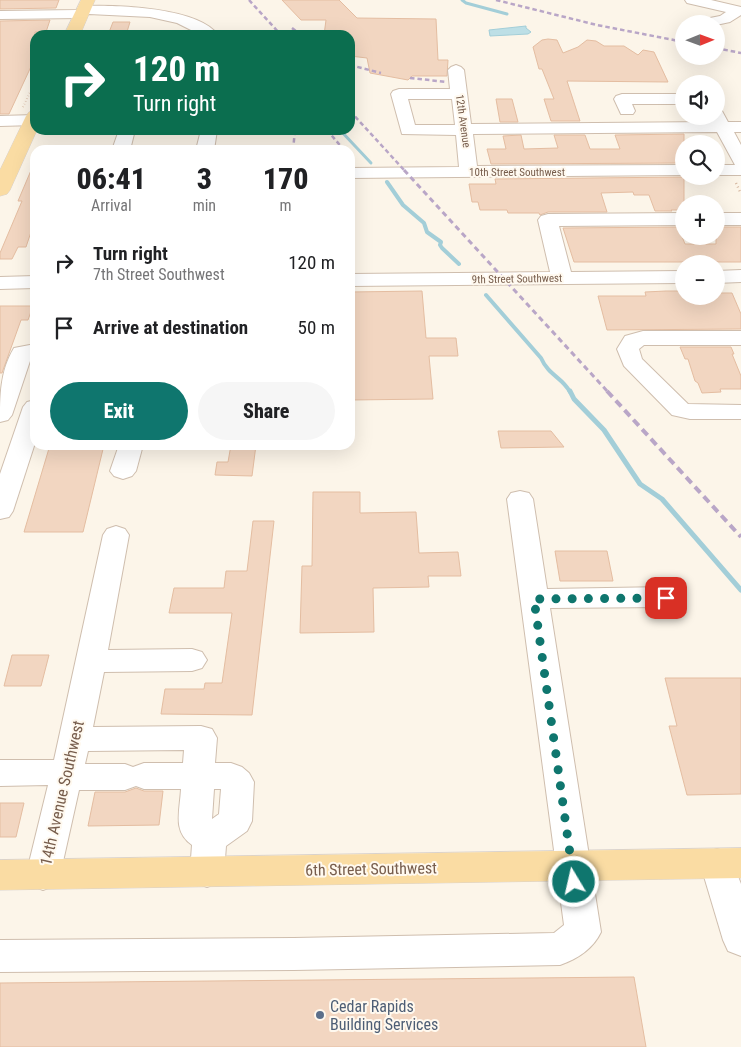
<!DOCTYPE html>
<html lang="en">
<head>
<meta charset="utf-8">
<style>
  body { margin:0; font-family:"Roboto Condensed",sans-serif; background:#f6f6f6; color:#202124; height:100vh; display:flex; flex-direction:column; font-size:19px; white-space:nowrap }
  * { box-sizing:border-box; margin:0 }
  p { font-size:16px; color:#757577 }
  .icon { flex:none; width:28px; height:28px; fill:none; stroke:currentColor; stroke-width:2; stroke-linecap:round; stroke-linejoin:round }
  .map { position:relative; flex:1; overflow:hidden }
  .drawer { position:absolute; left:30px; top:145px; width:325px; height:305px; display:flex; flex-direction:column; background:#fff; border-radius:15px; box-shadow:0 5px 20px #0002 }
  .drawer>* { flex:none }
  .top-card { position:absolute; left:30px; top:30px; width:325px; height:105px; border-radius:15px; box-shadow:0 5px 20px #0002; background:#0b6e4f; color:#fff; overflow:hidden }
  .needle { width:32px; rotate:89deg }
  .tools { position:absolute; left:675px; top:15px; display:grid; gap:10px }
  .tools a { display:grid; place-items:center; width:50px; height:50px; border-radius:50%; background:#fff; box-shadow:0 5px 20px #0002; font-size:25px }
  .pin { position:absolute; display:grid; place-items:center; width:42px; height:42px; color:#fff; margin:-21px; border-radius:10px; box-shadow:0 2px 8px #0006 }
  .me { position:absolute; width:55px; margin:-28px; rotate:351deg; stroke-linejoin:round; filter:drop-shadow(0 0 4px #0008) }
  .turn { display:flex; align-items:center; gap:18px; height:105px; padding:0 20px; font-size:22px }
  .turn .icon { width:65px; height:65px; stroke-width:2.5 }
  .turn b { display:block; font-size:35px; line-height:42px }
  .eta { display:flex; justify-content:space-evenly; align-items:center; height:85px; text-align:center }
  .eta b { font-size:30px; font-weight:800; line-height:35px }
  .action { display:flex; gap:10px; margin-top:auto; padding:10px 20px }
  .action a { flex:1; height:58px; border-radius:30px; background:#0f766e; color:#fff; font-size:20px; font-weight:800; line-height:58px; text-align:center }
  .action a+a { background:#f6f6f6; color:#202124 }
  ul { padding:0; list-style:none }
  li { display:flex; align-items:center; gap:15px; height:65px; padding:0 20px }
  li div { flex:1 }
  li b { display:block; font-size:19px }
  li em { font-style:normal }
  .map>svg:first-child { display:block }
  .water { fill:#bddfe6; stroke:#a3ced8 }
  .lines { fill:none; stroke-linecap:round; stroke-linejoin:round }
  .stream-far2 { stroke:#a3ced8; stroke-width:3 }
  .stream-far1 { stroke:#a3ced8; stroke-width:4 }
  .stream { stroke:#a3ced8; stroke-width:5 }
  .building { fill:#f2d6c1; stroke:#e4bda1 }
  .minor-casing { stroke:#cfbeae; stroke-width:2 }
  .major-casing { stroke:#d9d2cd; stroke-width:1 }
  .path-far1 { stroke:#d7b9a3; stroke-width:2; stroke-dasharray:0.5 2.5; stroke-linecap:butt }
  .path { stroke:#d7b9a3; stroke-width:2.5; stroke-dasharray:1 3; stroke-linecap:butt }
  .minor { fill:#fff; fill-rule:evenodd }
  .major { fill:#fadca3; fill-rule:evenodd }
  .rail-far2 { stroke:#b9a6c7; stroke-width:2.5; stroke-dasharray:4.5 3; stroke-linecap:butt }
  .rail-far1 { stroke:#b9a6c7; stroke-width:3; stroke-dasharray:5.5 4; stroke-linecap:butt }
  .rail { stroke:#b9a6c7; stroke-width:4; stroke-dasharray:8 5; stroke-linecap:butt }
  .route { stroke:#0f766e; stroke-width:9; stroke-dasharray:0 16.2 }
  .service-dot { fill:#5c6f8a; stroke:#fff9ef; stroke-width:2 }
  .labels { text-anchor:middle; dominant-baseline:central; stroke-width:4; stroke-linejoin:round; paint-order:stroke }
  .far-street-label { font-size:11px; fill:#775d4c; stroke:#fff9ef }
  .near-street-label { font-size:16px; fill:#775d4c; stroke:#fff9ef }
  .near-service-label { font-size:16px; fill:#4e5e75; stroke:#fff9ef; text-anchor:start }
</style>
</head>
<body>
<div class="map">
<svg width="741" height="1047" viewBox="0 0 741 1047">
  <rect width="100%" height="100%" fill="#fcf5e9"/>
  <path class="water" d="M526 26V28L531 32 528 34 490 36 489 30Z"/>
  <g class="lines">
    <g class="stream-far2">
      <path d="M462 0 466 3 507 14"/>
      <path d="M340 130 371 163"/>
    </g>
    <g class="stream-far1">
      <path d="M387 182 403 205 424 223 427 232 441 242 440 245 442 248 459 264"/>
      <path d="M486 295 541 358C549 376 562 377 570 392"/>
    </g>
    <path class="stream" d="M570 391 574 399 604 430 640 484 662 499 741 590"/>
  </g>
  <g class="building">
    <path d="M0 0H59L56 8 0 9Z"/>
    <path d="M282 0H339L357 18 436 19 438 60H448L447 76H412L408 80 370 73 367 58 350 56V35H324L326 20H301Z"/>
    <path d="M50 20 46 32H35V58L9 114H0V21Z"/>
    <path d="M113 22H130L126 35H108Z"/>
    <path d="M548 39 557 40 563 53 578 47 587 40 596 41 604 46H624L638 55 643 50 654 52 668 82 567 81 580 121H551L544 99H554L542 69H539L533 47 542 40Z"/>
    <path d="M496 99H512L518 122H500Z"/>
    <path d="M684 134V163L491 164 487 149H506L503 136 521 135 524 149 558 148 554 135H585L590 149H620L615 135Z"/>
    <path d="M35 161V232H31L26 247H18L12 259H0V253L22 201H18Z"/>
    <path d="M684 177V210H671L672 211H655L649 195H634L633 192 601 193 607 212H548L540 215 539 213H508L507 210H480L478 202H472L469 184H496L495 179Z"/>
    <path d="M678 227 685 244H716V227H741V262H574L563 228Z"/>
    <path d="M422 291 426 338H456L458 356H429L433 399 350 400V292Z"/>
    <path d="M666 291H683L684 296H716V293H732L741 314V329L607 330 598 296H646L645 292Z"/>
    <path d="M0 306H33L28 320H21L2 373H0Z"/>
    <path d="M680 347H731L734 354H732L741 376V389H720L721 392 702 393 698 383 695 381 688 359H685Z"/>
    <path d="M498 431H551L564 447 501 448Z"/>
    <path d="M50 445H104L83 532H24Z"/>
    <path d="M231 445H256L252 476 215 475 217 462H228Z"/>
    <path d="M313 492H360V513L416 512 419 553 458 552 461 576H428L429 587 373 588 374 632 300 633 302 566H312Z"/>
    <path d="M253 521H274L252 715 161 714 165 689H204L205 683H222L232 613H169L174 588H224L226 571H247Z"/>
    <path d="M555 551H607L613 581H560Z"/>
    <path d="M12 655H49L41 686H4Z"/>
    <path d="M665 678H741V794L687 795 669 726H677Z"/>
    <path d="M136 788 144 791H163L159 825 88 826 95 792H125Z"/>
    <path d="M0 803H24L16 837H0Z"/>
    <path d="M634 977 646 1047H0V983Z"/>
  </g>
  <g class="lines">
    <defs>
      <g id="minor">
        <path d="M685 0H711L741 7V15L730 22 716 25 693 24 695 21 720 16 726 12 687 3Z"/>
        <path d="M84 6C116 5 198 7 218 35H201L177 23 150 17 89 14 82 18 0 19V11L77 10Z"/>
        <path d="M456 65 461 67 464 70 471 124 712 122 708 116H716V110L722 111 728 122H741V132H734L741 145V175H716V165H735L717 132 473 134 477 166 684 165V175L350 178V168L459 167 456 135 402 134 391 94 393 91 399 89H450L448 70 451 67ZM408 99H452L455 125H415Z"/>
        <path d="M622 94H684V104H632L635 111 633 114H621L614 99 616 96Z"/>
        <path d="M35 115V125L0 126V116Z"/>
        <path d="M119 130H135L130 150H112Z"/>
        <path d="M201 130H217L214 150H196Z"/>
        <path d="M684 213V225L559 226 571 272 684 271V283L350 286V274L550 272 538 220 541 216 548 214Z"/>
        <rect x="716" y="213" width="25" height="12"/>
        <path d="M741 270V282L716 283V271Z"/>
        <path d="M35 276V288L0 289V277Z"/>
        <path d="M643 331H741V345H644L639 349 642 359 688 404 741 405V419H690L672 415 624 366 617 349 625 336Z"/>
        <path d="M35 344V358H31L12 415 8 420 0 422C0 396 0 371 14 348Z"/>
        <path d="M35 400V443L13 511 9 517 0 519V474L23 407 27 402Z"/>
        <path d="M119 445H143L136 471 132 476 123 479 114 476 110 471Z"/>
        <path d="M520 491 529 493 533 499 547 589 667 587 677 590 681 597 677 604 667 607 550 608 601 932C593 949 577 959 560 965L294 970 0 972V940L294 938 554 933 564 925 507 499 511 493Z"/>
        <path d="M116 526 125 529 129 535 108 650 192 649 202 652 207 660 202 668 192 671 104 672 93 727 201 726 212 729 217 738 215 763H231L242 767 249 773 254 782 252 821 247 831 226 846 224 872 219 882 207 887 195 882 190 872 192 845C172 831 180 811 181 789H144L136 786 125 790H79L60 875 55 885 43 890 31 885 26 875 48 785 0 786V760H54L103 535 107 529ZM184 750 183 763H144L133 767 125 764H85L88 751ZM214 789H221L219 814 212 819Z"/>
        <path d="M717 849 729 853 741 884V956L728 951 723 940 700 863 705 853Z"/>
      </g>
      <g id="major">
        <path d="M81 0H95L80 35H64Z"/>
        <path d="M35 111V130H37L10 190 7 194 0 196V170L26 116 29 112Z"/>
        <path d="M741 848V878L0 890V860Z"/>
      </g>
    </defs>
    <use href="#minor" class="minor-casing"/>
    <use href="#major" class="major-casing"/>
    <path class="path-far1" d="M23 107 35 82"/>
    <g class="path">
      <path d="M689 179H710"/>
      <path d="M736 183 741 194"/>
    </g>
    <use href="#minor" class="minor"/>
    <use href="#major" class="major"/>
    <g class="rail-far2">
      <path d="M249 0 281 35"/>
      <path d="M496 0 597 25 684 42"/>
      <path d="M292 28 301 35"/>
      <path d="M244 33 247 35"/>
      <path d="M716 48 741 53"/>
      <path d="M350 65 381 73"/>
      <path d="M410 78 447 82"/>
      <path d="M350 111 405 171"/>
      <path d="M327 130 344 150"/>
      <path d="M293 150 295 130"/>
    </g>
    <path class="rail-far1" d="M404 170 608 392"/>
    <path class="rail" d="M607 391 741 537"/>
  </g>
  <g class="lines">
    <path class="route" d="M574 882 534 599 666 598"/>
  </g>
  <circle class="service-dot" cx="320" cy="1015" r="5"/>
  <g class="labels">
    <g class="far-street-label">
      <text transform="translate(463 121) rotate(82)">12th Avenue</text>
      <text x="517" y="172">10th Street Southwest</text>
      <text transform="translate(517 279) rotate(-1)">9th Street Southwest</text>
    </g>
    <g class="near-street-label">
      <text transform="translate(62 793) rotate(-77)">14th Avenue Southwest</text>
      <text transform="translate(371 869) rotate(-1)">6th Street Southwest</text>
    </g>
    <g class="near-service-label">
      <text x="330" y="1006">Cedar Rapids<tspan x="330" dy="18">Building Services</tspan></text>
    </g>
  </g>
</svg>
<div class="tools">
<a><svg class="needle" viewBox="-14 -14 28 28"><path d="M0-13l5 13h-10z" fill="#e53935"/><path d="M0 13l5-13h-10z" fill="#757577"/></svg></a>
<a><svg class="icon" aria-label="sound" viewBox="0 0 24 24"><path d="M4 9h4l5-4v14l-5-4H4zM17 9q2 3 0 6"/></svg></a>
<a><svg class="icon" aria-label="search" viewBox="0 0 24 24"><circle cx="10" cy="10" r="6"/><path d="M15 15l6 6"/></svg></a>
<a>+</a>
<a>−</a>
</div>
<div class="pin" style="left:666px;top:598px;background:#d93025"><svg class="icon" aria-label="arrive" viewBox="0 0 24 24"><path d="M6 21V4h12l-3 4 3 4H6"/></svg></div>
<svg class="me" style="left:574px;top:882px" viewBox="-20 -20 40 40"><circle r="17" fill="#0f766e" stroke="#fff" stroke-width="3"/><path d="M0-11L8 9 0 5-8 9z" fill="#fff"/></svg>
<div class="top-card">
<div class="turn"><svg class="icon" aria-label="right" viewBox="0 0 24 24"><path d="M7 20v-9h11M14 6l5 5-5 5"/></svg><div><b>120 m</b>Turn right</div></div>
</div>
<section class="drawer">
<div class="eta">
<div><b>06:41</b><p>Arrival</p></div>
<div><b>3</b><p>min</p></div>
<div><b>170</b><p>m</p></div>
</div>
<ul>
<li><svg class="icon" aria-label="right" viewBox="0 0 24 24"><path d="M7 20v-9h11M14 6l5 5-5 5"/></svg><div><b>Turn right</b><p>7th Street Southwest</p></div><em>120 m</em></li>
<li><svg class="icon" aria-label="arrive" viewBox="0 0 24 24"><path d="M6 21V4h12l-3 4 3 4H6"/></svg><div><b>Arrive at destination</b></div><em>50 m</em></li>
</ul>
<div class="action"><a>Exit</a><a>Share</a></div>
</section>
</div>
</body>
</html>
